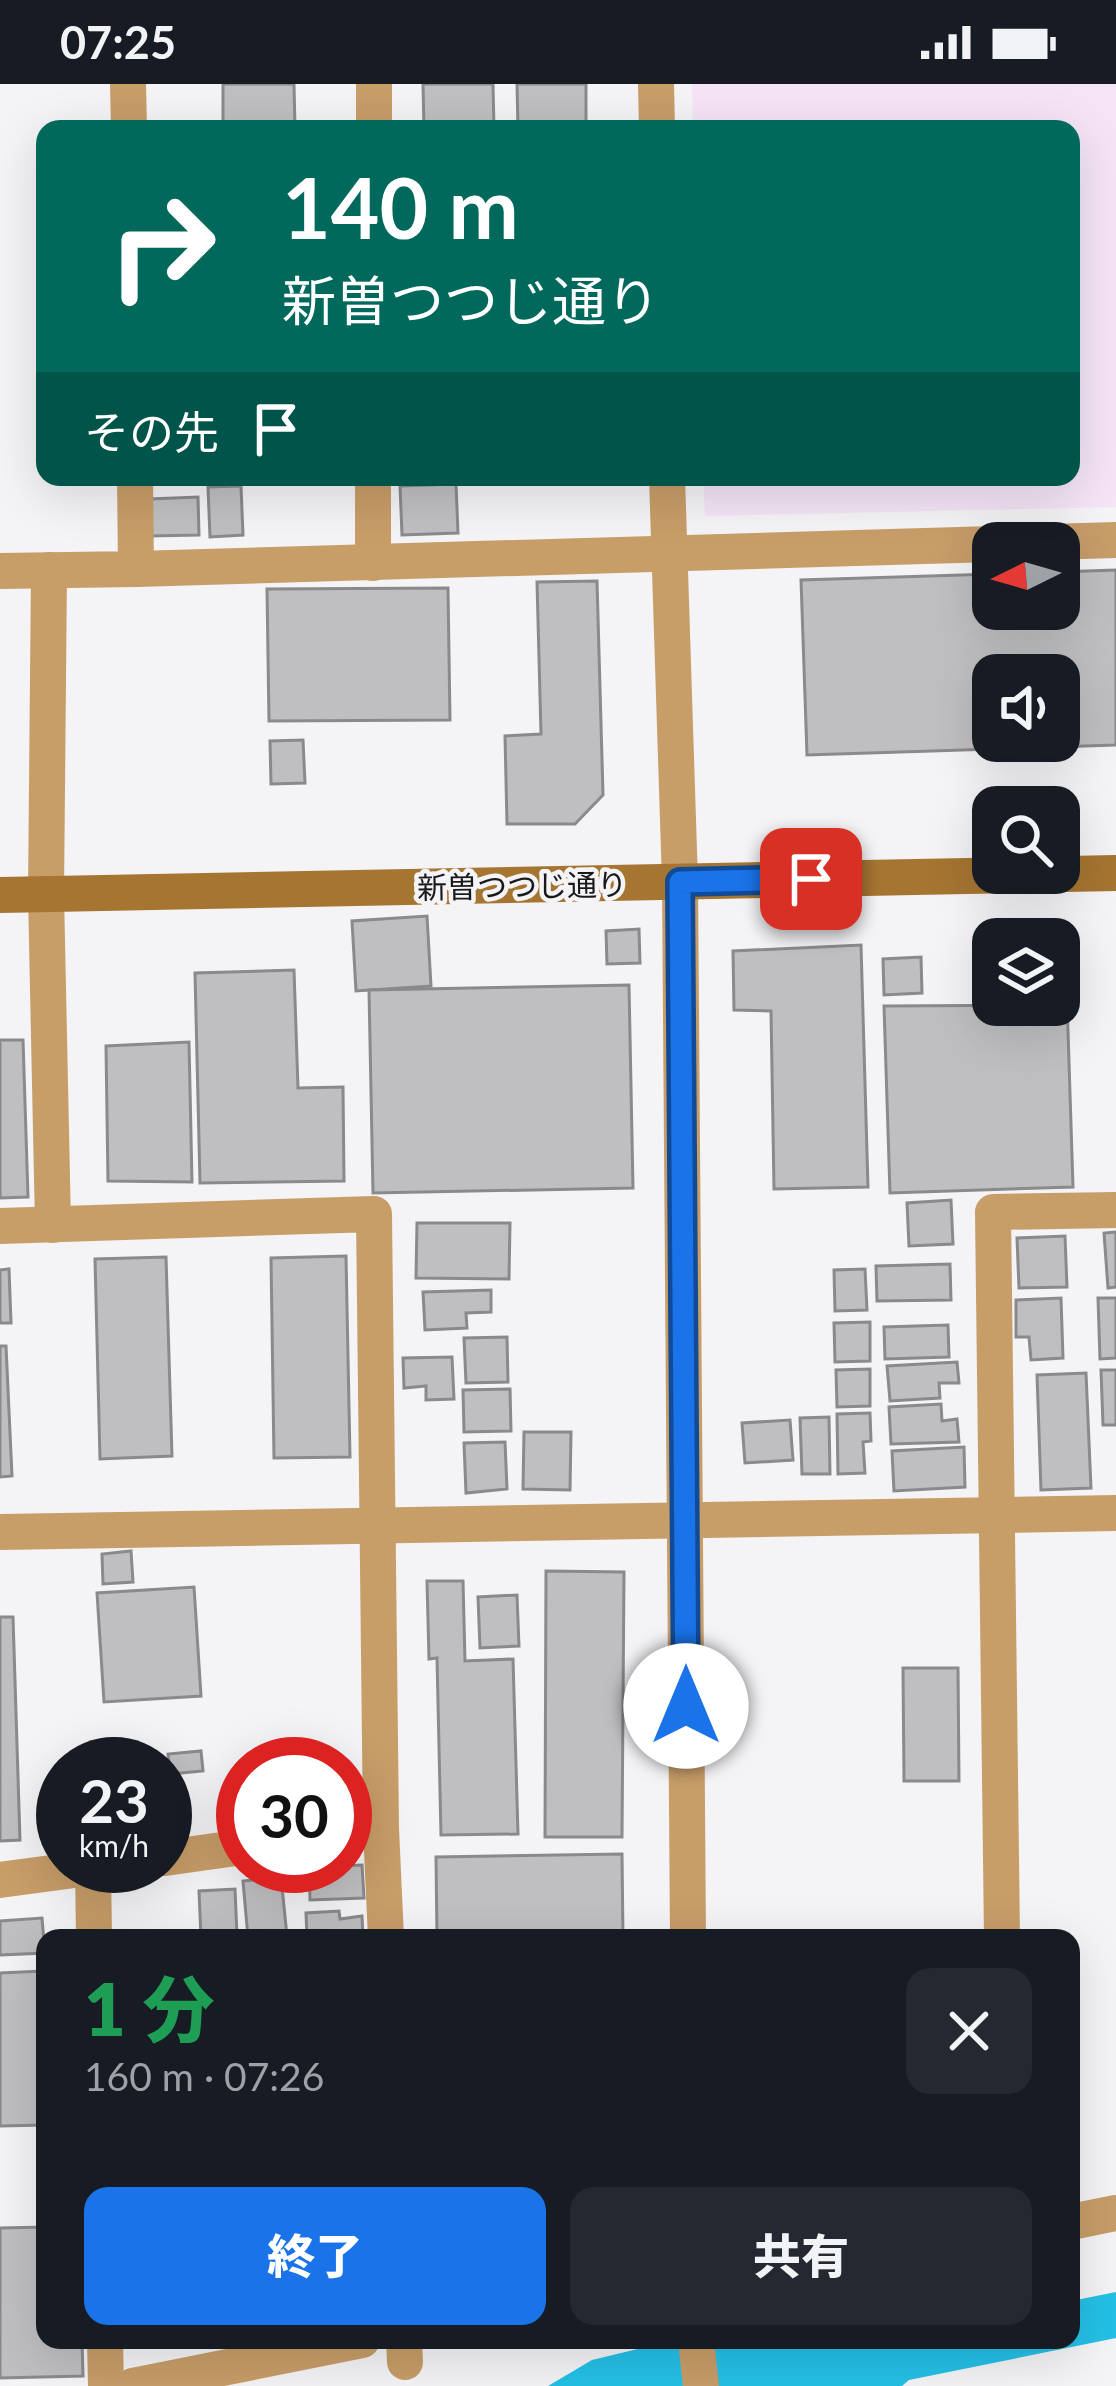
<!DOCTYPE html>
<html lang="ja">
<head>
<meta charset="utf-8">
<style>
  body { margin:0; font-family:Lato,"Noto Sans JP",sans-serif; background:#242831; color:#f1f3f6; height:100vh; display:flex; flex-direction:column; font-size:45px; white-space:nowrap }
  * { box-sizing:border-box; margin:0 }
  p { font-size:39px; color:#9ea1a6 }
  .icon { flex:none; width:66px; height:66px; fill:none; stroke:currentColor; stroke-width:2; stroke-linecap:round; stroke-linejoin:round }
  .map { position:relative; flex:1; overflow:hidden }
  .details { position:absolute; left:36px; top:1845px; width:1044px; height:420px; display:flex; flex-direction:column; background:#171b24; border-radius:24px; box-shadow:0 12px 48px #0002 }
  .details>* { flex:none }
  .top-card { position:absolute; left:36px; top:36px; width:1044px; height:366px; border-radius:24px; box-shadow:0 12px 48px #0002; background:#00695c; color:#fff; overflow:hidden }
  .needle { width:78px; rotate:265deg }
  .tools { position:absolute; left:972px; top:438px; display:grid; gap:24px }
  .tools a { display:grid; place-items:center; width:108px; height:108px; border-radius:24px; background:#171b24; box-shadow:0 12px 48px #0002; font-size:60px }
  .speed { position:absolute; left:36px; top:1653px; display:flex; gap:24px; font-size:60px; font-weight:700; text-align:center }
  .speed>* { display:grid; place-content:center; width:156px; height:156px; border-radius:50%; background:#171b24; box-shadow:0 12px 48px #0002; line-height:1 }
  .speed small { font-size:30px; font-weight:400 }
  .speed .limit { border:18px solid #d22; background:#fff; color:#111 }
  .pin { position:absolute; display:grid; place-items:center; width:102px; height:102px; color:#fff; margin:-51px; border-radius:24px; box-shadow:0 6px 18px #0006 }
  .me { position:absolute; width:132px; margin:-66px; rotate:0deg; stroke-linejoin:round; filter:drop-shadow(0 0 9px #0008) }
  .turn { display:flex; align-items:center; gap:42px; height:252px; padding:0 48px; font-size:54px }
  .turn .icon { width:156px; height:156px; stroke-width:2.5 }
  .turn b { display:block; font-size:84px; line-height:102px }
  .then { display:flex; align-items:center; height:114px; padding:0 48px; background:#0003; gap:24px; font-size:45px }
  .round { display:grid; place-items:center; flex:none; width:126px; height:126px; border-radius:24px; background:#242831 }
  .head { display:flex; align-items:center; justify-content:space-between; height:204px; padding:0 48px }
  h1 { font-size:72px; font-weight:800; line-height:90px; color:#1e9e55 }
  .cta { display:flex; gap:24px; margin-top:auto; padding:24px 48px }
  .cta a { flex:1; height:138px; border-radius:24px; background:#1a73e8; color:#fff; font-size:48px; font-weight:800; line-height:138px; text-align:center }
  .cta a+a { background:#242831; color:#f1f3f6 }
  .status { display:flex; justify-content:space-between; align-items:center; height:84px; padding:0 60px; background:#171b24; direction:ltr }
  .status svg { height:33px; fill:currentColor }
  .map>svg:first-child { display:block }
  .education { fill:#f4e4f6 }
  .water { fill:#24c0e6 }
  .building { fill:#bfbec1; stroke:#8a8a8c; stroke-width:3; fill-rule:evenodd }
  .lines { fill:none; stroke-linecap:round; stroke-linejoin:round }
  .street { stroke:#c79d68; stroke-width:36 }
  .secondary { stroke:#a57531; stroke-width:36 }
  .route-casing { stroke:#114b97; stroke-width:30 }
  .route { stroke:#1a73e8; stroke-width:21 }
  .labels { text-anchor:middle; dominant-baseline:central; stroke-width:9; stroke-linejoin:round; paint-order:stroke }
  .street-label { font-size:30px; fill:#19191a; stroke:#f4f3f6 }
</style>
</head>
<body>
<div class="status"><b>07:25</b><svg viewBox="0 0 49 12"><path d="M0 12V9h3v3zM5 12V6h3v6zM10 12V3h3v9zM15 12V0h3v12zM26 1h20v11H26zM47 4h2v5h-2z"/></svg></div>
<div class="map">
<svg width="1116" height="2302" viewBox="0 0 1116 2302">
  <rect width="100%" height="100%" fill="#f4f3f6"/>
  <path class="education" d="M692 0H1116V423L705 432 703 393H1071V45H693Z"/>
  <path class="water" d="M1116 2208V2254L909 2296 902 2302H548L592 2276 675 2256H1071V2217Z"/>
  <g class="building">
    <path d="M223 0H294L295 45H223Z"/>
    <path d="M423 0H493L494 45H424Z"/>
    <path d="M517 0H586V45H518Z"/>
    <path d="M456 400 458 449 402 451 400 402Z"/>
    <path d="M241 402 243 451 210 453 208 403Z"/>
    <path d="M198 413 199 451 150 452 149 415Z"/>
    <path d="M1116 486V661L807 671 801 496 993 490V525H1059V488ZM993 591H1059V657H993Z"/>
    <path d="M597 497 603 711 575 740H507L505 652 541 650 537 498Z"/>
    <path d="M448 504 450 636 269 637 267 505Z"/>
    <path d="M303 656 305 699 271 700 270 657Z"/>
    <path d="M427 832 431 902 356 907 352 837Z"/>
    <path d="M639 845 640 879 607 880 606 847Z"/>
    <path d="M861 861 868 1103 774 1105 771 927 734 926 733 867Z"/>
    <path d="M921 873 922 909 884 911 883 875Z"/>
    <path d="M294 886 298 1004 343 1003 344 1097 200 1099 195 889Z"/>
    <path d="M629 901 633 1104 373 1109 369 906Z"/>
    <path d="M1067 916 1073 1103 890 1109 884 922 1059 921V917Z"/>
    <path d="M0 956H23L28 1113 0 1114Z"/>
    <path d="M189 958 192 1098 108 1097 106 962Z"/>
    <path d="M951 1116 953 1160 909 1162 907 1119Z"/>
    <path d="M417 1139H510L509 1195 416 1194Z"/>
    <path d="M1116 1148V1203L1108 1204 1104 1149Z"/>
    <path d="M1065 1152 1067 1203 1019 1204 1017 1154Z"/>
    <path d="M346 1172 350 1373 274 1374 271 1174Z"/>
    <path d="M166 1173 172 1372 100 1375 95 1175Z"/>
    <path d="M950 1180 951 1216 877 1217 876 1182Z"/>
    <path d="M9 1185 11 1239H0V1186Z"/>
    <path d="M865 1185 867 1226 835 1227 834 1186Z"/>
    <path d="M491 1206V1228L466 1229 467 1244 425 1246 423 1208Z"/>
    <path d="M1061 1214 1063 1274 1031 1276 1029 1253H1016V1216Z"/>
    <path d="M1098 1214H1116V1274L1100 1275Z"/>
    <path d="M870 1238V1277L835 1278 834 1239Z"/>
    <path d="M948 1241 949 1273 885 1275 884 1243Z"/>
    <path d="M507 1253 508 1298 466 1299 464 1254Z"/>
    <path d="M0 1262H6L12 1392 0 1393Z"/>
    <path d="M452 1273 454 1315 426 1316V1302L404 1304 403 1274Z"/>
    <path d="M957 1278 959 1299H939L940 1314 890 1317 887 1282Z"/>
    <path d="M870 1285V1322L837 1323 836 1286Z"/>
    <path d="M1101 1286H1116V1341H1103Z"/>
    <path d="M1086 1289 1091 1404 1041 1406 1037 1291Z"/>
    <path d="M510 1305 511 1347 464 1348 463 1306Z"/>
    <path d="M941 1320 942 1337 957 1335 959 1358 891 1360 889 1323Z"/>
    <path d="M870 1329 871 1357 863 1358 865 1389 838 1390 837 1330Z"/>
    <path d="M829 1333 830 1390H802L800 1334Z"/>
    <path d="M790 1336 793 1376 745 1379 742 1339Z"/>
    <path d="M524 1348H571L570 1406 523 1405Z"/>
    <path d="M505 1358 507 1405 466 1409 464 1359Z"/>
    <path d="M964 1363 965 1403 894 1407 892 1367Z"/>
    <path d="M131 1467 133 1498 103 1500 102 1470Z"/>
    <path d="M546 1487 624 1488 622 1753H545Z"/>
    <path d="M427 1497H463L465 1577 513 1575 518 1750 441 1751 437 1574 429 1575Z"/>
    <path d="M194 1503 201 1612 104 1618 97 1509Z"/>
    <path d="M517 1511 519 1562 480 1564 478 1513Z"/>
    <path d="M0 1533H13L20 1756 0 1757Z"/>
    <path d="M903 1584H958L959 1697H904Z"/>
    <path d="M201 1667 203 1687 170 1690 168 1670Z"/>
    <path d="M622 1770 623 1854H437L436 1773Z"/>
    <path d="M362 1781 364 1814 310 1816 309 1783Z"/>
    <path d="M281 1793 287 1852 248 1854 243 1797Z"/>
    <path d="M235 1805 237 1852 201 1854 199 1807Z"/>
    <path d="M339 1827 340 1835 362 1832 363 1854H307L306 1829Z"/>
    <path d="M42 1834 45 1869 0 1871V1837Z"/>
    <path d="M42 1887 45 2041 0 2042V1889Z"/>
    <path d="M45 2143V2256H82L83 2292 0 2294V2144Z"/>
  </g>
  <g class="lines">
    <g class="street">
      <path d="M128 0 129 45"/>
      <path d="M656 0 657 45"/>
      <path d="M374 45V0"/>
      <path d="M667 393 680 798 688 1854"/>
      <path d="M1014 459 1116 456"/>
      <path d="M373 479V393"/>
      <path d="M136 485 993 460"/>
      <path d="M49 486 46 810 53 1141"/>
      <path d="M0 487 136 485 135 393"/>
      <path d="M0 1142 374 1130 381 1745 386 1854"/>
      <path d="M0 1448 1116 1429"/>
      <path d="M165 1774 243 1763"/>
      <path d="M93 1784 94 1854"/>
      <path d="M0 1796 104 1782"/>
      <path d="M1002 1854 993 1128 1116 1126"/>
      <path d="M1071 2138 1116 2129"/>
      <path d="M105 2256 106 2302"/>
      <path d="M404 2256 405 2278"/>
      <path d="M696 2256 701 2302"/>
      <path d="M133 2302 362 2256"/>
    </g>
    <path class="secondary" d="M0 811 1116 789"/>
  </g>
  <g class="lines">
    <defs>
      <path id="route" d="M686 1622 680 798 811 795"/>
    </defs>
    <use href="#route" class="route-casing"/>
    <use href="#route" class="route"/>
  </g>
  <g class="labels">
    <g class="street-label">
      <text transform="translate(522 801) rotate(-1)">新曽つつじ通り</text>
    </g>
  </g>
</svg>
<div class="tools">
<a><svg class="needle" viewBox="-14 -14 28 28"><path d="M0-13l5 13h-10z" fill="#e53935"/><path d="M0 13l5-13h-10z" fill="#9ea1a6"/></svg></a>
<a><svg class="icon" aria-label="sound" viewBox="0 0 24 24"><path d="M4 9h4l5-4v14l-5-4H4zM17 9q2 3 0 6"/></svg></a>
<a><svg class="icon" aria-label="search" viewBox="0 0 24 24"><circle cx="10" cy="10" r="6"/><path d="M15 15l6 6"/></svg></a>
<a><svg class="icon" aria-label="layers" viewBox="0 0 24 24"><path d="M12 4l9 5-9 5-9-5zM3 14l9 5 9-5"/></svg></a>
</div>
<div class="speed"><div>23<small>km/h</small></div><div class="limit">30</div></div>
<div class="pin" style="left:811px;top:795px;background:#d93025"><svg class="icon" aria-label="arrive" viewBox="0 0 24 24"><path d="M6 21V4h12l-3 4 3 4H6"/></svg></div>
<svg class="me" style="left:686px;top:1622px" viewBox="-20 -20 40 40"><circle r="19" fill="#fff"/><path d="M0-13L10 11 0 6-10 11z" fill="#1a73e8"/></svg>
<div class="top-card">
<div class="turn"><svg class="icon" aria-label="right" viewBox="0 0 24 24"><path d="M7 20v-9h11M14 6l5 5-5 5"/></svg><div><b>140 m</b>新曽つつじ通り</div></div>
<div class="then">その先<svg class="icon" aria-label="arrive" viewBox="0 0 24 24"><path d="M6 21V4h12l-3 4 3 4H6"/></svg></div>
</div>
<section class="details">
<div class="head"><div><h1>1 分</h1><p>160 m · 07:26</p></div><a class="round"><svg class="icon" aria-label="close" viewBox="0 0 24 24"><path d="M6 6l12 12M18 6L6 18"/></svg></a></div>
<div class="cta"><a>終了</a><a>共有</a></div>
</section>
</div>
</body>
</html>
